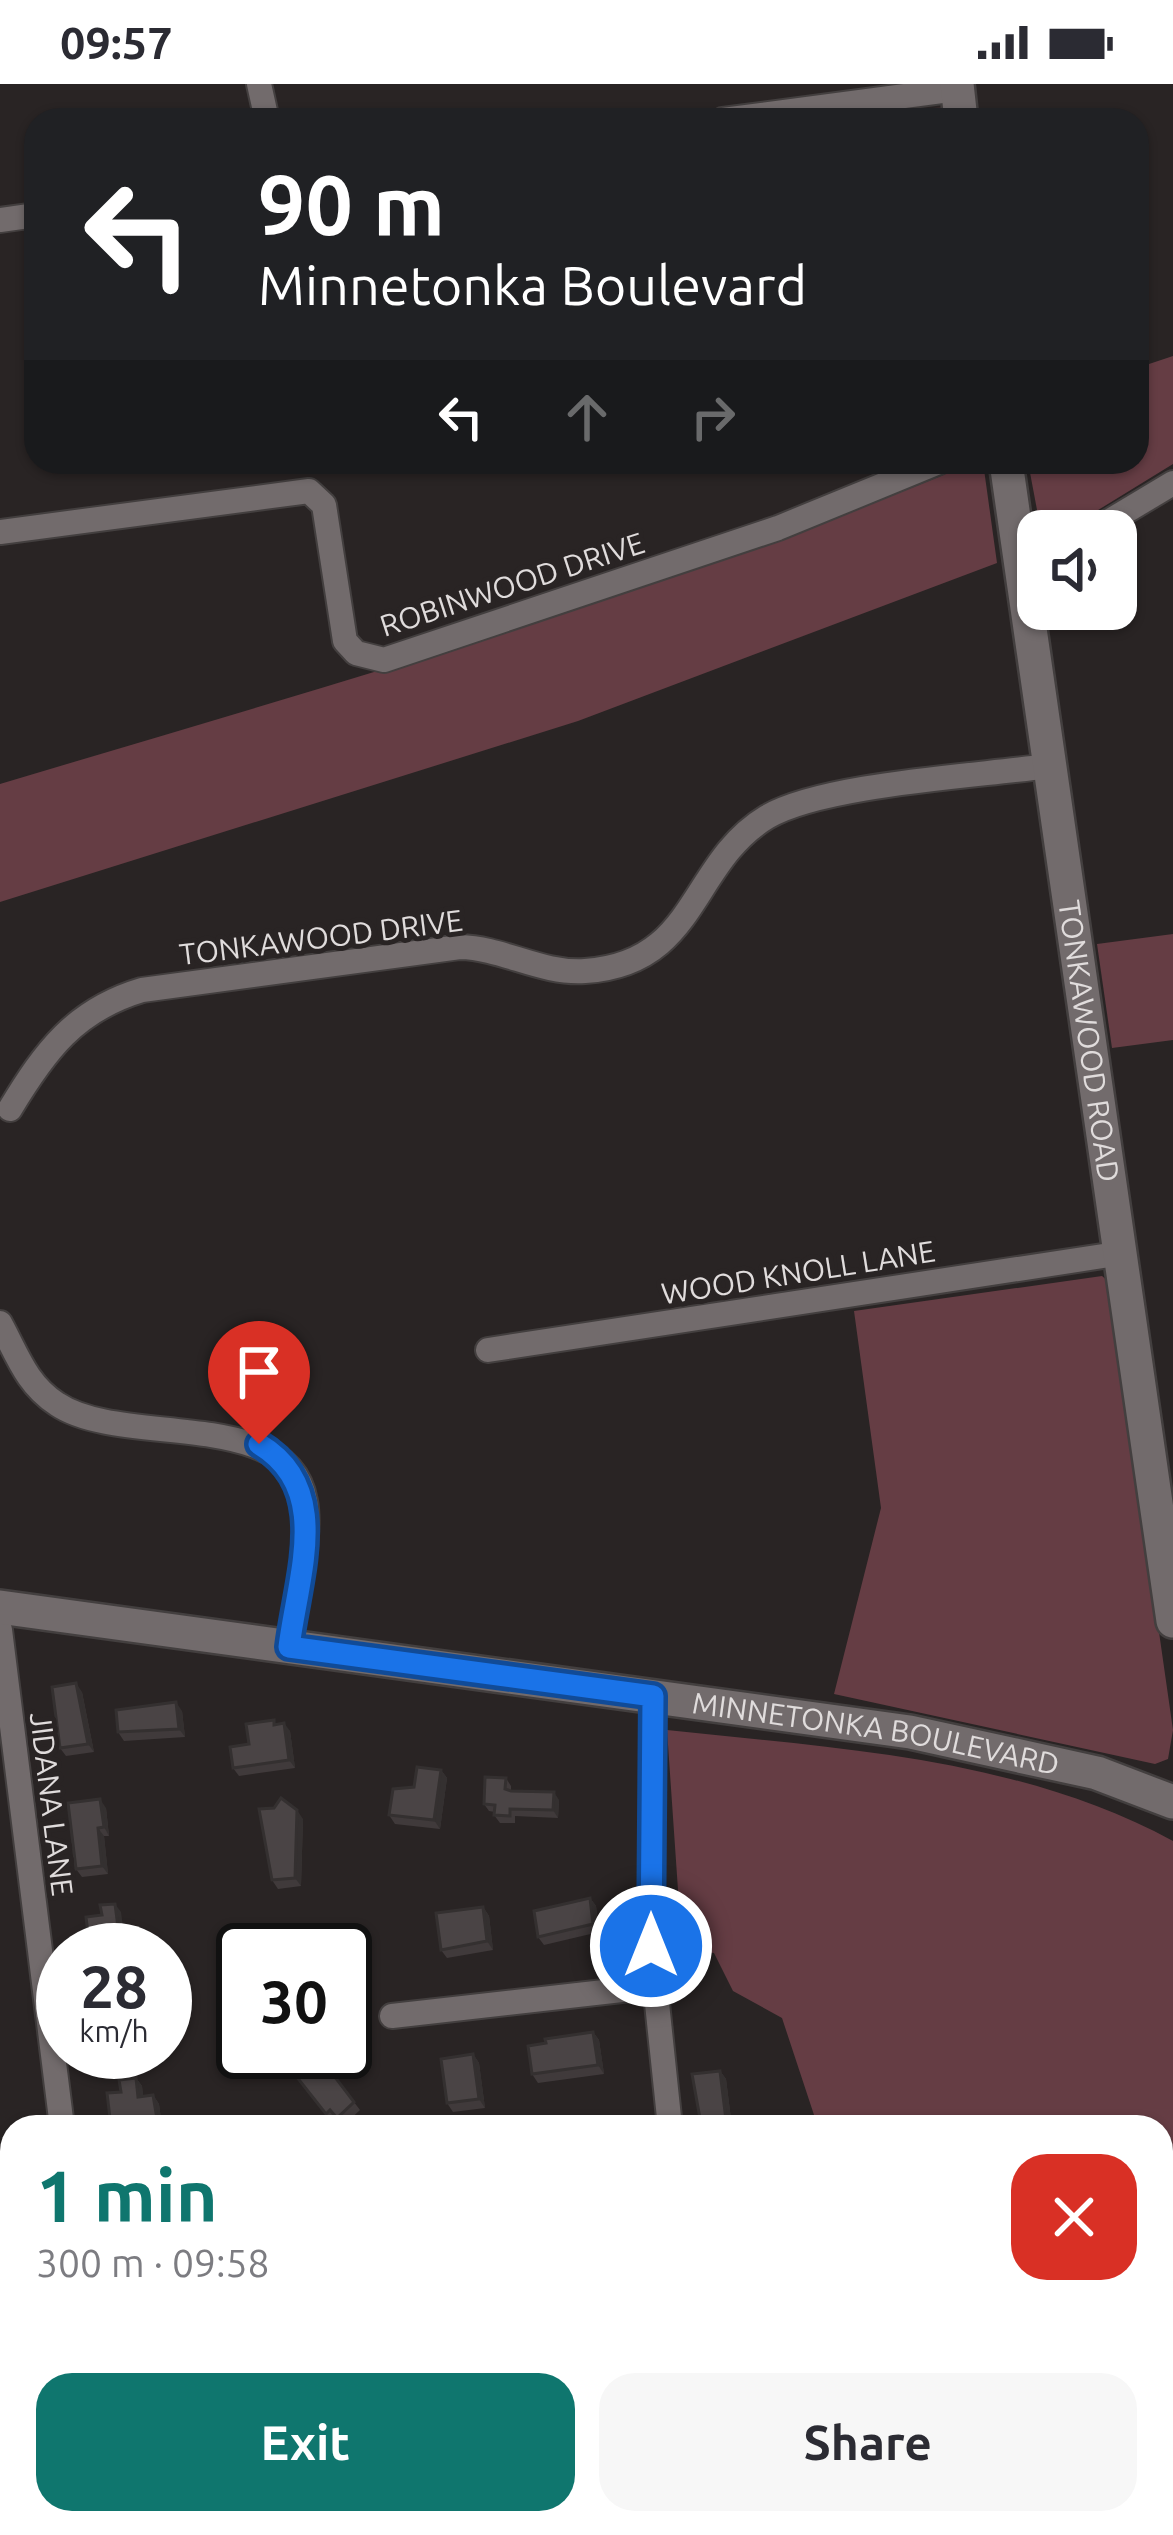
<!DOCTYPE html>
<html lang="en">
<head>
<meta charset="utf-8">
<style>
  body { margin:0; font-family:Ubuntu,sans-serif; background:#f7f7f7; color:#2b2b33; height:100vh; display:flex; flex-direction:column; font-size:45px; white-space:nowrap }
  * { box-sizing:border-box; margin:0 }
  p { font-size:39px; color:#7c7c81 }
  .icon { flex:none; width:66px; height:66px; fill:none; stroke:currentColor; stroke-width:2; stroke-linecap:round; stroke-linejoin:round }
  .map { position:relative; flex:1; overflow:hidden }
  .side { position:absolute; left:0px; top:2031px; width:1173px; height:420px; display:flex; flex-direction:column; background:#fff; border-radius:36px 36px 0 0; box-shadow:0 3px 9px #0004 }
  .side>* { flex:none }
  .banner { position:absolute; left:24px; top:24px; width:1125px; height:366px; border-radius:36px; box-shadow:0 3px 9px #0004; background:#202124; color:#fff; overflow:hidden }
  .controls { position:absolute; left:1017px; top:426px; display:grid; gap:24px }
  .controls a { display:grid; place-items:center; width:120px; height:120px; border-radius:24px; background:#fff; box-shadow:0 3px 9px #0004; font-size:60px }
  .speed { position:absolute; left:36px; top:1839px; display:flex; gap:24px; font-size:60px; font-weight:700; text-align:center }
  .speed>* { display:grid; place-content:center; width:156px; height:156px; border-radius:50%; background:#fff; box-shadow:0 3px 9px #0004; line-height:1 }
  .speed small { font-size:30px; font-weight:400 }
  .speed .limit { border:6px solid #111; border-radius:18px; background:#fff; color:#111 }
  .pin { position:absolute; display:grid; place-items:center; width:102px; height:102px; color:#fff; margin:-123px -51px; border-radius:50% 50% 50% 0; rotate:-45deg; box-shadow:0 0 12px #0007 }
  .pin .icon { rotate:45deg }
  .me { position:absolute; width:132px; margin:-66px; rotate:0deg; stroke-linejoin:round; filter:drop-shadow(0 0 9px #0008) }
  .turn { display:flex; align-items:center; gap:42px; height:252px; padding:0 36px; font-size:54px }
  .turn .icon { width:156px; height:156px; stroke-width:2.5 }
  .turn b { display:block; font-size:84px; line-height:102px }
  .lanes { display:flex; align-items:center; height:114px; padding:0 36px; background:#0003; justify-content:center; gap:60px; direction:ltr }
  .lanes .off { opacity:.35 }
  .round { display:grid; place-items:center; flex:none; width:126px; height:126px; border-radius:36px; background:#f7f7f7 }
  .summary { display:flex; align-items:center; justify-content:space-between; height:204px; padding:0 36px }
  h1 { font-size:72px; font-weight:600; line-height:90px; color:#0f766e }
  .action { display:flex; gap:24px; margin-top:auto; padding:24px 36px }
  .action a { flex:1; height:138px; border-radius:36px; background:#0f766e; color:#fff; font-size:48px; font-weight:600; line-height:138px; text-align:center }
  .action a+a { background:#f7f7f7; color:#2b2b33 }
  .status { display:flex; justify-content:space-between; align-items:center; height:84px; padding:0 60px; background:#fff; direction:ltr }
  .status svg { height:33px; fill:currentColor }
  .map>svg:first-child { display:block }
  .built { fill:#372b2d }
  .green { fill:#653d44 }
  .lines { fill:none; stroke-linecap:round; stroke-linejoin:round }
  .street-casing { stroke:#433f3f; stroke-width:28 }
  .secondary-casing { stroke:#433f3f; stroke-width:38 }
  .street { stroke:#726b6c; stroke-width:24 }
  .secondary { stroke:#726b6c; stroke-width:33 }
  .wall { fill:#403a3b }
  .shaded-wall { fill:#343030 }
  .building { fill:#4a4445; stroke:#343030; stroke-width:3 }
  .route-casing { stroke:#114b97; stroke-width:30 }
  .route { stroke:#1a73e8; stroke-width:21 }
  .labels { text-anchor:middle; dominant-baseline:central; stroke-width:10; stroke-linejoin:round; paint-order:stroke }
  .street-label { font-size:30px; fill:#e0dcdc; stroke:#292424 }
</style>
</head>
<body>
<div class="status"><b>09:57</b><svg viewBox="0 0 49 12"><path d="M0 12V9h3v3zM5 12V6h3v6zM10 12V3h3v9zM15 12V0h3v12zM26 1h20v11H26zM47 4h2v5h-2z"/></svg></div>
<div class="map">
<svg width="1173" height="2451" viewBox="0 0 1173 2451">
  <rect width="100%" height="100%" fill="#292424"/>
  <path class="built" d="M941 23 942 36H845L940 23Z"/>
  <g class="green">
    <path d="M1173 272V380L1064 447H1041L1028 378H1137V284Z"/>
    <path d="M975 378H983L997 479 578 637 0 818V700C327 602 659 509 975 378Z"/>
    <path d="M1173 850V956L1112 964 1097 860Z"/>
    <path d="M1102 1192 1109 1198 1173 1646 1168 1675 1155 1680 834 1610 881 1424 854 1227Z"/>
    <path d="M667 1646C839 1665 1018 1673 1173 1757V2451H1058V2439H1161V2043H818L782 1934 733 1907 714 1869 682 1864Z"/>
    <path d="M246 2439H715L717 2451H230Z"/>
  </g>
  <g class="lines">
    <defs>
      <g id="street">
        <path d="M259 0 267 36"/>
        <path d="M723 36 957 5"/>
        <path d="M0 136 36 131"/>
        <path d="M1093 447 1173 399"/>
        <path d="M0 448 309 407 324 421 345 557 356 569 384 576 778 444 939 378"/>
        <path d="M10 1025C45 967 75 926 142 906L460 863C503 864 541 890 585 887 698 880 689 780 767 733 823 700 978 692 1048 682"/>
        <path d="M0 1239C17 1270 26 1300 57 1320 122 1364 289 1322 305 1417 312 1455 294 1522 289 1563"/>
        <path d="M488 1266 1116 1170"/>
        <path d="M0 1546 62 2043"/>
        <path d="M653 1612 651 1862 670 2043"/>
        <path d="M392 1932 657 1902"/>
        <path d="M736 2439 739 2451"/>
        <path d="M109 2451 111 2439"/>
      </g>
      <g id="secondary">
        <path d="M957 0 961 36"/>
        <path id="s1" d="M1006 378 1173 1537"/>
        <path id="s2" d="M0 1523 910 1648 1097 1689 1173 1718"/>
      </g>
    </defs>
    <use href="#street" class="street-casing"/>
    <use href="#secondary" class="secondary-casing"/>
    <use href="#street" class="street"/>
    <use href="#secondary" class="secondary"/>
  </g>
  <g class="wall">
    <path d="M82 1608 94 1668 66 1672 60 1664Z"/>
    <path d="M182 1627 185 1653 124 1657 118 1648Z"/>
    <path d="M277 1640 290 1647 295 1684 239 1692 233 1684 249 1660Z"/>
    <path d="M441 1686 447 1694 440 1745 395 1740 389 1731Z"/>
    <path d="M506 1694 511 1702V1707L559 1716 558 1734 515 1732V1739H500L494 1731 495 1728 489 1727 484 1720Z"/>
    <path d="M106 1724 109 1752H104L108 1790 82 1793 76 1785Z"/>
    <path d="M303 1735 301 1802 278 1805 272 1796Z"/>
    <path d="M590 1814 596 1822 599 1848 544 1861 538 1853Z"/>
    <path d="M483 1823 489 1832 493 1866 447 1874 441 1866Z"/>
    <path d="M593 1948 599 1956 604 1990 538 1999 532 1990 546 1959Z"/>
    <path d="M316 1968 360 2026 343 2042 336 2035 332 2039 292 1987Z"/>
    <path d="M473 1970 479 1979 485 2024 453 2028 447 2019Z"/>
    <path d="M720 1987 726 1995 732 2043H703L701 2040Z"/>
    <path d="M136 1994 142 2002 143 2012 153 2011 159 2020 162 2043H111L121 2008Z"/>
  </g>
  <g class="shaded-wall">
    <path d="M76 1599 82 1608 94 1668 88 1660Z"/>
    <path d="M176 1618 182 1627 185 1653 179 1645Z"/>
    <path d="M284 1639 290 1647 295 1684 289 1676Z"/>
    <path d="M441 1686 447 1694 440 1745 434 1736Z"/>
    <path d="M554 1708 559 1716 558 1734 553 1726Z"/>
    <path d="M100 1715 106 1724 109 1752 104 1743Z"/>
    <path d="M297 1726 303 1735 301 1802 295 1794Z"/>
    <path d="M98 1744 104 1752 108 1790 102 1782Z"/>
    <path d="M590 1814 596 1822 599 1848 593 1840Z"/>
    <path d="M115 1820 121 1828 126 1866H121Z"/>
    <path d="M483 1823 489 1832 493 1866 487 1857Z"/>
    <path d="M593 1948 599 1956 604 1990 598 1981Z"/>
    <path d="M473 1970 479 1979 485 2024 479 2015Z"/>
    <path d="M720 1987 726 1995 732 2043 726 2036Z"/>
    <path d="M136 1994 142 2002 144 2021 138 2013Z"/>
    <path d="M153 2011 159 2020 162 2043 157 2035Z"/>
  </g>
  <g class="building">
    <path d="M76 1599 88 1660 60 1664 52 1603Z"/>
    <path d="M176 1618 179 1645 118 1648 116 1626Z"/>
    <path d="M274 1636V1641L284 1639 289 1676 233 1684 230 1663 249 1660 246 1640Z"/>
    <path d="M417 1683 441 1686 434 1736 389 1731 393 1705 414 1703Z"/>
    <path d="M485 1693 506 1694 505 1705 511 1707 554 1708 553 1726 510 1725V1732L494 1731 495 1721 484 1720Z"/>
    <path d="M281 1714 297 1726 295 1794 272 1796 259 1725 274 1724Z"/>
    <path d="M100 1715 104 1743 98 1744 102 1782 76 1785 68 1719Z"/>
    <path d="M590 1814 593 1840 538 1853 534 1827Z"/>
    <path d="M115 1820 121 1866H90L86 1833 102 1831 100 1821Z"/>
    <path d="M483 1823 487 1857 441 1866 436 1829Z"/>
    <path d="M593 1948 598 1981 532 1990 528 1962 546 1959 545 1955Z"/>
    <path d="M312 1968H316L354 2018 337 2034 330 2026 326 2030 292 1987Z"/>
    <path d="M473 1970 479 2015 447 2019 441 1975Z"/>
    <path d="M720 1987 726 2036 701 2040 692 1990Z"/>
    <path d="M136 1994 138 2013 153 2011 157 2035 140 2037 141 2043H111L107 2009 121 2008 119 1996Z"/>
  </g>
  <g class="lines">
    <defs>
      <path id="route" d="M259 1360C333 1404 298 1491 289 1563L653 1612 651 1862"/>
    </defs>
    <use href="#route" class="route-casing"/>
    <use href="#route" class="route"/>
  </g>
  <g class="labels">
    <g class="street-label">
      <text transform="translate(512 500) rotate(-18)">ROBINWOOD DRIVE</text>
      <text transform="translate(321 853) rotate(-7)">TONKAWOOD DRIVE</text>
      <text stroke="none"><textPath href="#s1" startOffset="585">TONKAWOOD ROAD</textPath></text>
      <text transform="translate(798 1188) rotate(-9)">WOOD KNOLL LANE</text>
      <text stroke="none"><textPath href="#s2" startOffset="885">MINNETONKA BOULEVARD</textPath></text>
      <text transform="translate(52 1720) rotate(83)">JIDANA LANE</text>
    </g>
  </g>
</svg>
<div class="controls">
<a><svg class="icon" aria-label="sound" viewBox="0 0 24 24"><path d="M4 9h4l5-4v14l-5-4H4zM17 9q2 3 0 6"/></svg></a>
</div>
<div class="speed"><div>28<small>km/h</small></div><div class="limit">30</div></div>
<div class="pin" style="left:259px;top:1360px;background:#d93025"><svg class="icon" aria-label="arrive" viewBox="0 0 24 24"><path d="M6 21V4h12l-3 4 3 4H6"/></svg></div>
<svg class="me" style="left:651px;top:1862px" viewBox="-20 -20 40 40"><circle r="17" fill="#1a73e8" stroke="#fff" stroke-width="3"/><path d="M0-11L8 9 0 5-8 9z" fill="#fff"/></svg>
<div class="banner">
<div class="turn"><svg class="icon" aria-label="left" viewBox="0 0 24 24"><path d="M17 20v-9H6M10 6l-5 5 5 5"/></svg><div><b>90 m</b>Minnetonka Boulevard</div></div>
<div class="lanes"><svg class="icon" aria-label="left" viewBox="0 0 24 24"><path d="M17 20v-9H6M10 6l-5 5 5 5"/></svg><svg class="icon off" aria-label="ahead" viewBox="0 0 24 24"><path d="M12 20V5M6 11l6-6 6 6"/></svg><svg class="icon off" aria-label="right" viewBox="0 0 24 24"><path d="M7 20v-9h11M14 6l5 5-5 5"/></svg></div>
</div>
<section class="side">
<div class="summary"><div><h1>1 min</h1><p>300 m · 09:58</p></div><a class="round" style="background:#d93025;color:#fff"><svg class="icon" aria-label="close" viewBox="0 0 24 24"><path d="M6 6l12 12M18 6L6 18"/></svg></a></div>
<div class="action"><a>Exit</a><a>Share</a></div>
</section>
</div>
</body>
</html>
